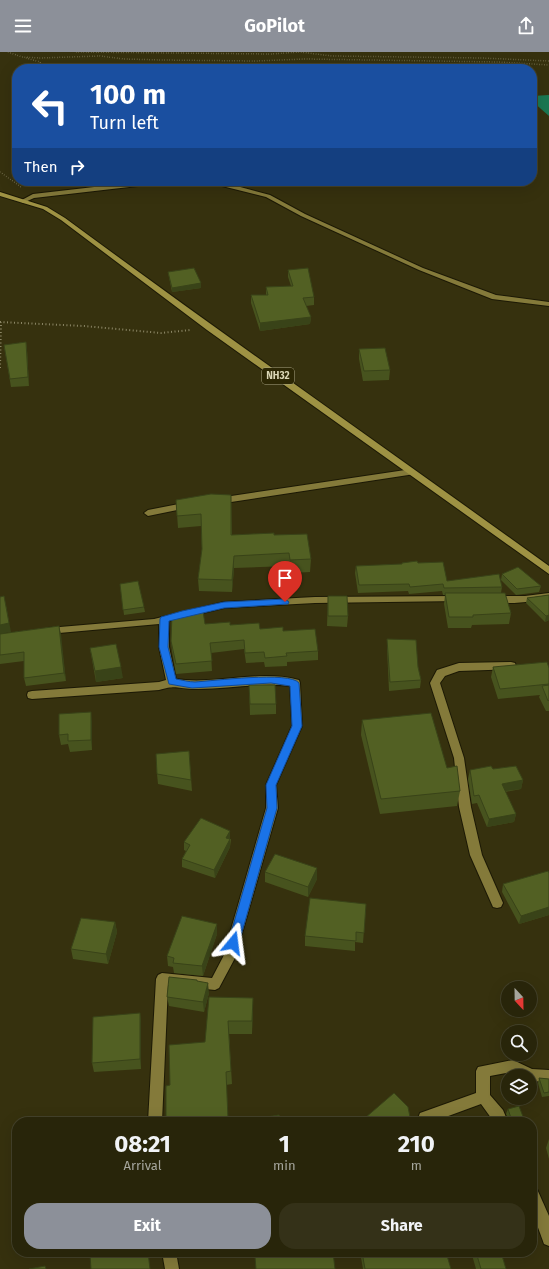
<!DOCTYPE html>
<html lang="en">
<head>
<meta charset="utf-8">
<style>
  body { margin:0; font-family:"Fira Sans",sans-serif; background:#343118; color:#f1f3f6; height:100vh; display:flex; flex-direction:column; font-size:15px; white-space:nowrap }
  * { box-sizing:border-box; margin:0 }
  p { font-size:13px; color:#a5a59c }
  .icon { flex:none; width:22px; height:22px; fill:none; stroke:currentColor; stroke-width:2; stroke-linecap:round; stroke-linejoin:round }
  .map { position:relative; flex:1; overflow:hidden }
  .drawer { position:absolute; left:12px; top:1065px; width:525px; height:140px; display:flex; flex-direction:column; background:#28250a; border-radius:16px; box-shadow:0 4px 16px #0002,0 0 0 1px #44422b }
  .drawer>* { flex:none }
  .top-card { position:absolute; left:12px; top:12px; width:525px; height:122px; border-radius:16px; box-shadow:0 4px 16px #0002,0 0 0 1px #44422b; background:#1a4fa0; color:#fff; overflow:hidden }
  .needle { width:26px; rotate:158deg }
  .buttons { position:absolute; left:501px; top:929px; display:grid; gap:8px }
  .buttons a { display:grid; place-items:center; width:36px; height:36px; border-radius:50%; background:#28250a; box-shadow:0 4px 16px #0002,0 0 0 1px #44422b; font-size:20px }
  .pin { position:absolute; display:grid; place-items:center; width:34px; height:34px; color:#fff; margin:-41px -17px; border-radius:50% 50% 50% 0; rotate:-45deg; box-shadow:0 0 4px #0007 }
  .pin .icon { rotate:45deg }
  .me { position:absolute; width:44px; margin:-22px; rotate:16deg; stroke-linejoin:round; filter:drop-shadow(0 0 3px #0008) }
  .turn { display:flex; align-items:center; gap:14px; height:84px; padding:0 12px; font-size:18px }
  .turn .icon { width:52px; height:52px; stroke-width:2.5 }
  .turn b { display:block; font-size:28px; line-height:34px }
  .then { display:flex; align-items:center; height:38px; padding:0 12px; background:#0003; gap:8px; font-size:15px }
  .eta { display:flex; justify-content:space-evenly; align-items:center; height:68px; text-align:center }
  .eta b { font-size:24px; font-weight:700; line-height:28px }
  .cta { display:flex; gap:8px; margin-top:auto; padding:8px 12px }
  .cta a { flex:1; height:46px; border-radius:16px; background:#8c9099; color:#fff; font-size:16px; font-weight:700; line-height:46px; text-align:center }
  .cta a+a { background:#343118; color:#f1f3f6 }
  header { display:flex; justify-content:space-between; align-items:center; height:52px; padding:0 12px; background:#8c9099; color:#fff; font-size:18px; font-weight:700 }
  .map>svg:first-child { display:block }
  .forest { fill:#1a7751 }
  .lines { fill:none; stroke-linecap:round; stroke-linejoin:round }
  .service-casing { stroke:#1c1905; stroke-width:2 }
  .minor-casing { stroke:#1c1905; stroke-width:2 }
  .primary-casing { stroke:#1c1905; stroke-width:2 }
  .path-far1 { stroke:#8b8665; stroke-width:1.5; stroke-dasharray:0.5 2; stroke-linecap:butt }
  .path { stroke:#8b8665; stroke-width:2; stroke-dasharray:1 2.5; stroke-linecap:butt }
  .service { fill:#847a3a; fill-rule:evenodd }
  .minor { fill:#847a3a; fill-rule:evenodd }
  .primary { fill:#9e9243; fill-rule:evenodd }
  .wall { fill:#47531e }
  .shaded-wall { fill:#394318 }
  .building { fill:#526023; stroke:#394318 }
  .route { fill:#1a73e8; stroke:#114b97 }
  .labels { text-anchor:middle; dominant-baseline:central; stroke-width:3.5; stroke-linejoin:round; paint-order:stroke }
  .shield { fill:#2c2704; stroke:#a6a281; stroke-width:1 }
  .shield-label { font-size:10px; font-weight:bold; fill:#dad6b6 }
</style>
</head>
<body>
<header><svg class="icon" aria-label="menu" viewBox="0 0 24 24"><path d="M4 6h16M4 12h16M4 18h16"/></svg>GoPilot<svg class="icon" aria-label="share" viewBox="0 0 24 24"><path d="M12 15V3M7 8l5-5 5 5M5 13v7h14v-7"/></svg></header>
<div class="map">
<svg width="549" height="1217" viewBox="0 0 549 1217">
  <rect width="100%" height="100%" fill="#36310e"/>
  <path class="forest" d="M549 43V64L532 49V44Z"/>
  <g class="lines">
    <defs>
      <g id="service">
        <path d="M412 417 416 420 415 422 218 452 214 449 218 446Z"/>
        <path d="M189 450 192 451 193 453 192 455 148 464 144 461 148 458Z"/>
      </g>
      <g id="minor">
        <path d="M218 129 270 143 305 162 423 216 496 243 549 250V254L492 247 419 218 301 164 266 145 218 133 138 134 34 146 23 151 20 149 33 142 138 130Z"/>
        <path d="M549 541V547C538 549 496 555 490 547L495 544H525Z"/>
        <path d="M457 544 460 545 462 547 460 549 315 551 224 556 169 569V595L176 627C216 633 259 617 299 628L300 631 302 674 276 733 278 756 235 906 219 936 215 938 168 933 162 1070H148L156 927 158 923 162 921 212 926 223 905 266 756V733L292 674 290 634C257 630 225 638 192 637 176 636 176 633 159 638L32 647 28 646 27 643 28 640 32 639 159 630 166 628 159 595V572L48 582 43 579 48 576 154 567 224 550 315 545Z"/>
        <path d="M511 610 515 611 516 614 515 617 459 619 445 624 440 631 464 706 471 755 482 803 503 851 501 855 497 856 493 855 470 803 459 755 454 706 430 631 437 618 459 611Z"/>
        <path d="M513 1008 532 1017 549 1018V1030L531 1029 530 1024H520L512 1020 490 1024V1043L503 1058 508 1070H494L481 1052 432 1070H420L418 1066 420 1061 476 1041V1019L478 1015Z"/>
        <path d="M532 1135 537 1137 549 1164V1194L544 1192 532 1159Z"/>
        <path d="M162 1200H176L179 1217H165Z"/>
      </g>
      <path id="primary" d="M0 140 47 155 65 166C225 284 388 398 549 514V522L207 278 61 168 43 157 0 144Z"/>
    </defs>
    <use href="#service" class="service-casing"/>
    <use href="#minor" class="minor-casing"/>
    <use href="#primary" class="primary-casing"/>
    <g class="path-far1">
      <path d="M8 0 22 5 40 6 100 4 124 7 162 8 255 9 305 7 499 10 549 13"/>
      <path d="M76 0 271 2 300 0 332 4 482 6 549 9"/>
      <path d="M26 6 40 10 43 17"/>
      <path d="M0 120 21 135"/>
    </g>
    <g class="path">
      <path d="M0 270 84 274 161 281 190 278"/>
      <path d="M0 316 1 270"/>
    </g>
    <use href="#service" class="service"/>
    <use href="#minor" class="minor"/>
    <use href="#primary" class="primary"/>
  </g>
  <g class="wall">
    <path d="M288 218 314 245V253L306 254 311 265 310 272 260 279 251 251V243H266V235L291 234 288 225Z"/>
    <path d="M168 220 201 236 172 240Z"/>
    <path d="M26 290 27 298 29 334 11 335 4 293Z"/>
    <path d="M359 297 390 318 389 328 363 329 359 307Z"/>
    <path d="M231 443 232 483H274L311 507 310 520 290 521 289 514 234 516 232 540 199 539 198 527 202 497 201 474 178 476 176 448Z"/>
    <path d="M402 511H418L447 529 502 535 501 541 511 561 509 572 472 573 471 576H448L444 552 445 543H443L442 539 409 542 408 539 358 541 355 521 356 514 402 512Z"/>
    <path d="M502 522 541 534 539 540 516 543 501 528Z"/>
    <path d="M120 532 144 555 145 560 124 563Z"/>
    <path d="M549 543V568L545 570 526 551 527 546Z"/>
    <path d="M328 544 348 564 347 575 327 574Z"/>
    <path d="M205 572 230 573 260 577 283 579 318 599V608L287 610V614L265 615 264 610 246 611 244 597 211 601 212 619 176 622 172 599 171 589Z"/>
    <path d="M59 574 66 629 26 634 24 626V609L0 612V582Z"/>
    <path d="M387 587 418 615 421 628 420 636 389 639 387 596Z"/>
    <path d="M90 596 123 626 96 630Z"/>
    <path d="M493 615 549 616V659H546L539 645 540 643 498 647 491 625Z"/>
    <path d="M249 633 276 652V662L250 663Z"/>
    <path d="M362 668 460 739 457 754 380 762 361 683Z"/>
    <path d="M92 670V698L70 700 68 692 61 693 59 683Z"/>
    <path d="M189 699 192 739 158 732 157 722Z"/>
    <path d="M493 717 523 728 521 737 505 740 516 762 514 770 487 775 477 751 472 752 468 727 470 718Z"/>
    <path d="M231 787 230 795 215 826 182 815V807L186 799 184 798V790Z"/>
    <path d="M265 820 317 827 308 845 265 830Z"/>
    <path d="M549 821V863L519 872 502 840 503 832Z"/>
    <path d="M366 852 363 891 355 890V899L305 894V884Z"/>
    <path d="M115 870 117 880 108 912 73 907 71 897Z"/>
    <path d="M217 882 203 924 174 921 173 915 168 914 167 904Z"/>
    <path d="M197 928V929L209 941 204 960 169 954 167 945Z"/>
    <path d="M253 946 252 982H229L232 1032 226 1033 228 1070H166L170 1033 205 990Z"/>
    <path d="M140 961 141 971V1017L94 1020 92 1011Z"/>
    <path d="M539 1026 549 1027V1044L542 1045 538 1031Z"/>
    <path d="M508 1057 525 1070H506L507 1067 508 1066 506 1062Z"/>
    <path d="M549 1087V1107L546 1096Z"/>
    <path d="M360 1200H400V1202L451 1217H363Z"/>
    <path d="M473 1200H501L506 1217H476L472 1203Z"/>
  </g>
  <g class="shaded-wall">
    <path d="M201 231V236L172 240V236Z"/>
    <path d="M311 265 310 272 260 279V271Z"/>
    <path d="M26 290 27 298 29 334 28 325Z"/>
    <path d="M234 504V516L232 540V528Z"/>
    <path d="M6 553 11 580 0 582V573Z"/>
    <path d="M549 563V568L545 570 546 564Z"/>
    <path d="M59 574 61 582 66 629 64 621Z"/>
    <path d="M121 615 123 626 96 630 95 619Z"/>
    <path d="M91 660 92 670V698L91 688Z"/>
    <path d="M523 728 521 737 500 740 502 732Z"/>
    <path d="M516 762 514 770 487 775 489 767Z"/>
    <path d="M230 779V795L215 826 214 818 226 786Z"/>
    <path d="M317 816V827L308 845V835Z"/>
    <path d="M549 855V863L519 872 521 864Z"/>
    <path d="M115 870 117 880 108 912 106 902Z"/>
    <path d="M217 872V882L203 924 202 914Z"/>
    <path d="M208 931 209 941 204 960 203 950Z"/>
    <path d="M253 946V960L252 982V969Z"/>
    <path d="M140 961 141 971V1017L140 1007Z"/>
  </g>
  <g class="building">
    <path d="M194 216 201 231 172 236 168 220Z"/>
    <path d="M308 216 314 245 303 246 311 265 260 271 251 243H268L266 235 293 234 288 218Z"/>
    <path d="M26 290 28 325 10 327 4 293Z"/>
    <path d="M385 296 390 318 364 319 359 297Z"/>
    <path d="M211 442 231 443V483L274 481V483L307 482 311 507 290 508 289 501 234 504 232 528 198 527 202 497 201 462 177 464 176 448Z"/>
    <path d="M417 509 418 511 443 510 447 529 499 522 502 535 444 536 443 532 410 535 409 532 359 533 356 514 402 512V511Z"/>
    <path d="M518 515 541 534 517 537 502 522Z"/>
    <path d="M138 529 144 555 123 558 120 532Z"/>
    <path d="M445 541H505L511 561 473 563V565H449Z"/>
    <path d="M549 543V563L546 564 527 546Z"/>
    <path d="M4 544 9 571 0 573V545Z"/>
    <path d="M328 544H347L348 564H328Z"/>
    <path d="M203 559 205 572 230 570V573L259 571 260 577 283 575V579L315 577 318 599 286 601 287 604 265 606 264 600 245 601 244 588 210 591 212 609 176 612 171 589 172 562Z"/>
    <path d="M59 574 64 621 24 626V600L0 603V582Z"/>
    <path d="M387 587 416 588 418 615 421 628 390 630Z"/>
    <path d="M116 592 121 615 95 619 90 596Z"/>
    <path d="M547 610 549 616V632L500 637 493 615Z"/>
    <path d="M249 633H275L276 652H250Z"/>
    <path d="M549 633V648L548 649 542 634Z"/>
    <path d="M91 660V688L68 689V682L59 683V662Z"/>
    <path d="M431 661 447 716 457 714 460 739 381 747 362 668Z"/>
    <path d="M189 699 191 728 157 722 156 702Z"/>
    <path d="M491 714 493 717 516 714 523 728 502 732 516 762 489 767 479 743 474 744 470 718Z"/>
    <path d="M201 766 230 779 226 786 230 787 214 818 182 807 190 793 184 790Z"/>
    <path d="M275 802 317 816 308 835 265 820Z"/>
    <path d="M548 819 549 821V855L521 864 503 832Z"/>
    <path d="M310 846 366 852 364 881 356 880V889L305 884Z"/>
    <path d="M182 864 217 872 202 914 173 911 174 906 167 904Z"/>
    <path d="M81 866 115 870 106 902 71 897Z"/>
    <path d="M169 925 197 928V929L208 931 203 950 167 945Z"/>
    <path d="M209 945 253 946 252 969H228L231 1019 226 1020 228 1067 181 1070H166V1034L170 1033 169 993 205 990Z"/>
    <path d="M140 961V1007L92 1011 93 965Z"/>
    <path d="M539 1026 549 1027V1040L544 1041Z"/>
    <path d="M394 1041 408 1055 411 1070H339L365 1066Z"/>
    <path d="M519 1054 525 1070H508L507 1067 511 1066 508 1057Z"/>
    <path d="M279 1063 281 1070H236Z"/>
    <path d="M102 1200H148L150 1217H91L90 1203Z"/>
    <path d="M315 1200H333L335 1217H256L255 1205Z"/>
    <path d="M362 1200H400V1202L410 1200H446L451 1217H365Z"/>
    <path d="M476 1200H501L506 1217H481Z"/>
    <path d="M45 1214 46 1217H29Z"/>
  </g>
  <path class="route" d="M285 547 289 550 288 552 224 556 169 569 168 595 176 627C182 628 189 630 195 630 212 629 290 619 299 631L302 674 276 733 277 756 239 891 237 895 233 896 229 895 228 891 267 756 266 733 292 674 290 634 271 631 192 636 169 632 159 595 160 567 161 565 182 559 224 550Z"/>
  <g class="labels">
    <rect class="shield" x="262" y="316" width="32" height="16" rx="3"/>
    <g class="shield-label">
      <text x="278" y="324">NH32</text>
    </g>
  </g>
</svg>
<div class="buttons">
<a><svg class="needle" viewBox="-14 -14 28 28"><path d="M0-13l5 13h-10z" fill="#e53935"/><path d="M0 13l5-13h-10z" fill="#a5a59c"/></svg></a>
<a><svg class="icon" aria-label="search" viewBox="0 0 24 24"><circle cx="10" cy="10" r="6"/><path d="M15 15l6 6"/></svg></a>
<a><svg class="icon" aria-label="layers" viewBox="0 0 24 24"><path d="M12 4l9 5-9 5-9-5zM3 14l9 5 9-5"/></svg></a>
</div>
<div class="pin" style="left:285px;top:550px;background:#d93025"><svg class="icon" aria-label="arrive" viewBox="0 0 24 24"><path d="M6 21V4h12l-3 4 3 4H6"/></svg></div>
<svg class="me" style="left:233px;top:891px" viewBox="-20 -20 40 40"><path d="M0-17L14 15 0 8-14 15z" fill="#1a73e8" stroke="#fff" stroke-width="4"/></svg>
<div class="top-card">
<div class="turn"><svg class="icon" aria-label="left" viewBox="0 0 24 24"><path d="M17 20v-9H6M10 6l-5 5 5 5"/></svg><div><b>100 m</b>Turn left</div></div>
<div class="then">Then<svg class="icon" aria-label="right" viewBox="0 0 24 24"><path d="M7 20v-9h11M14 6l5 5-5 5"/></svg></div>
</div>
<section class="drawer">
<div class="eta">
<div><b>08:21</b><p>Arrival</p></div>
<div><b>1</b><p>min</p></div>
<div><b>210</b><p>m</p></div>
</div>
<div class="cta"><a>Exit</a><a>Share</a></div>
</section>
</div>
</body>
</html>
